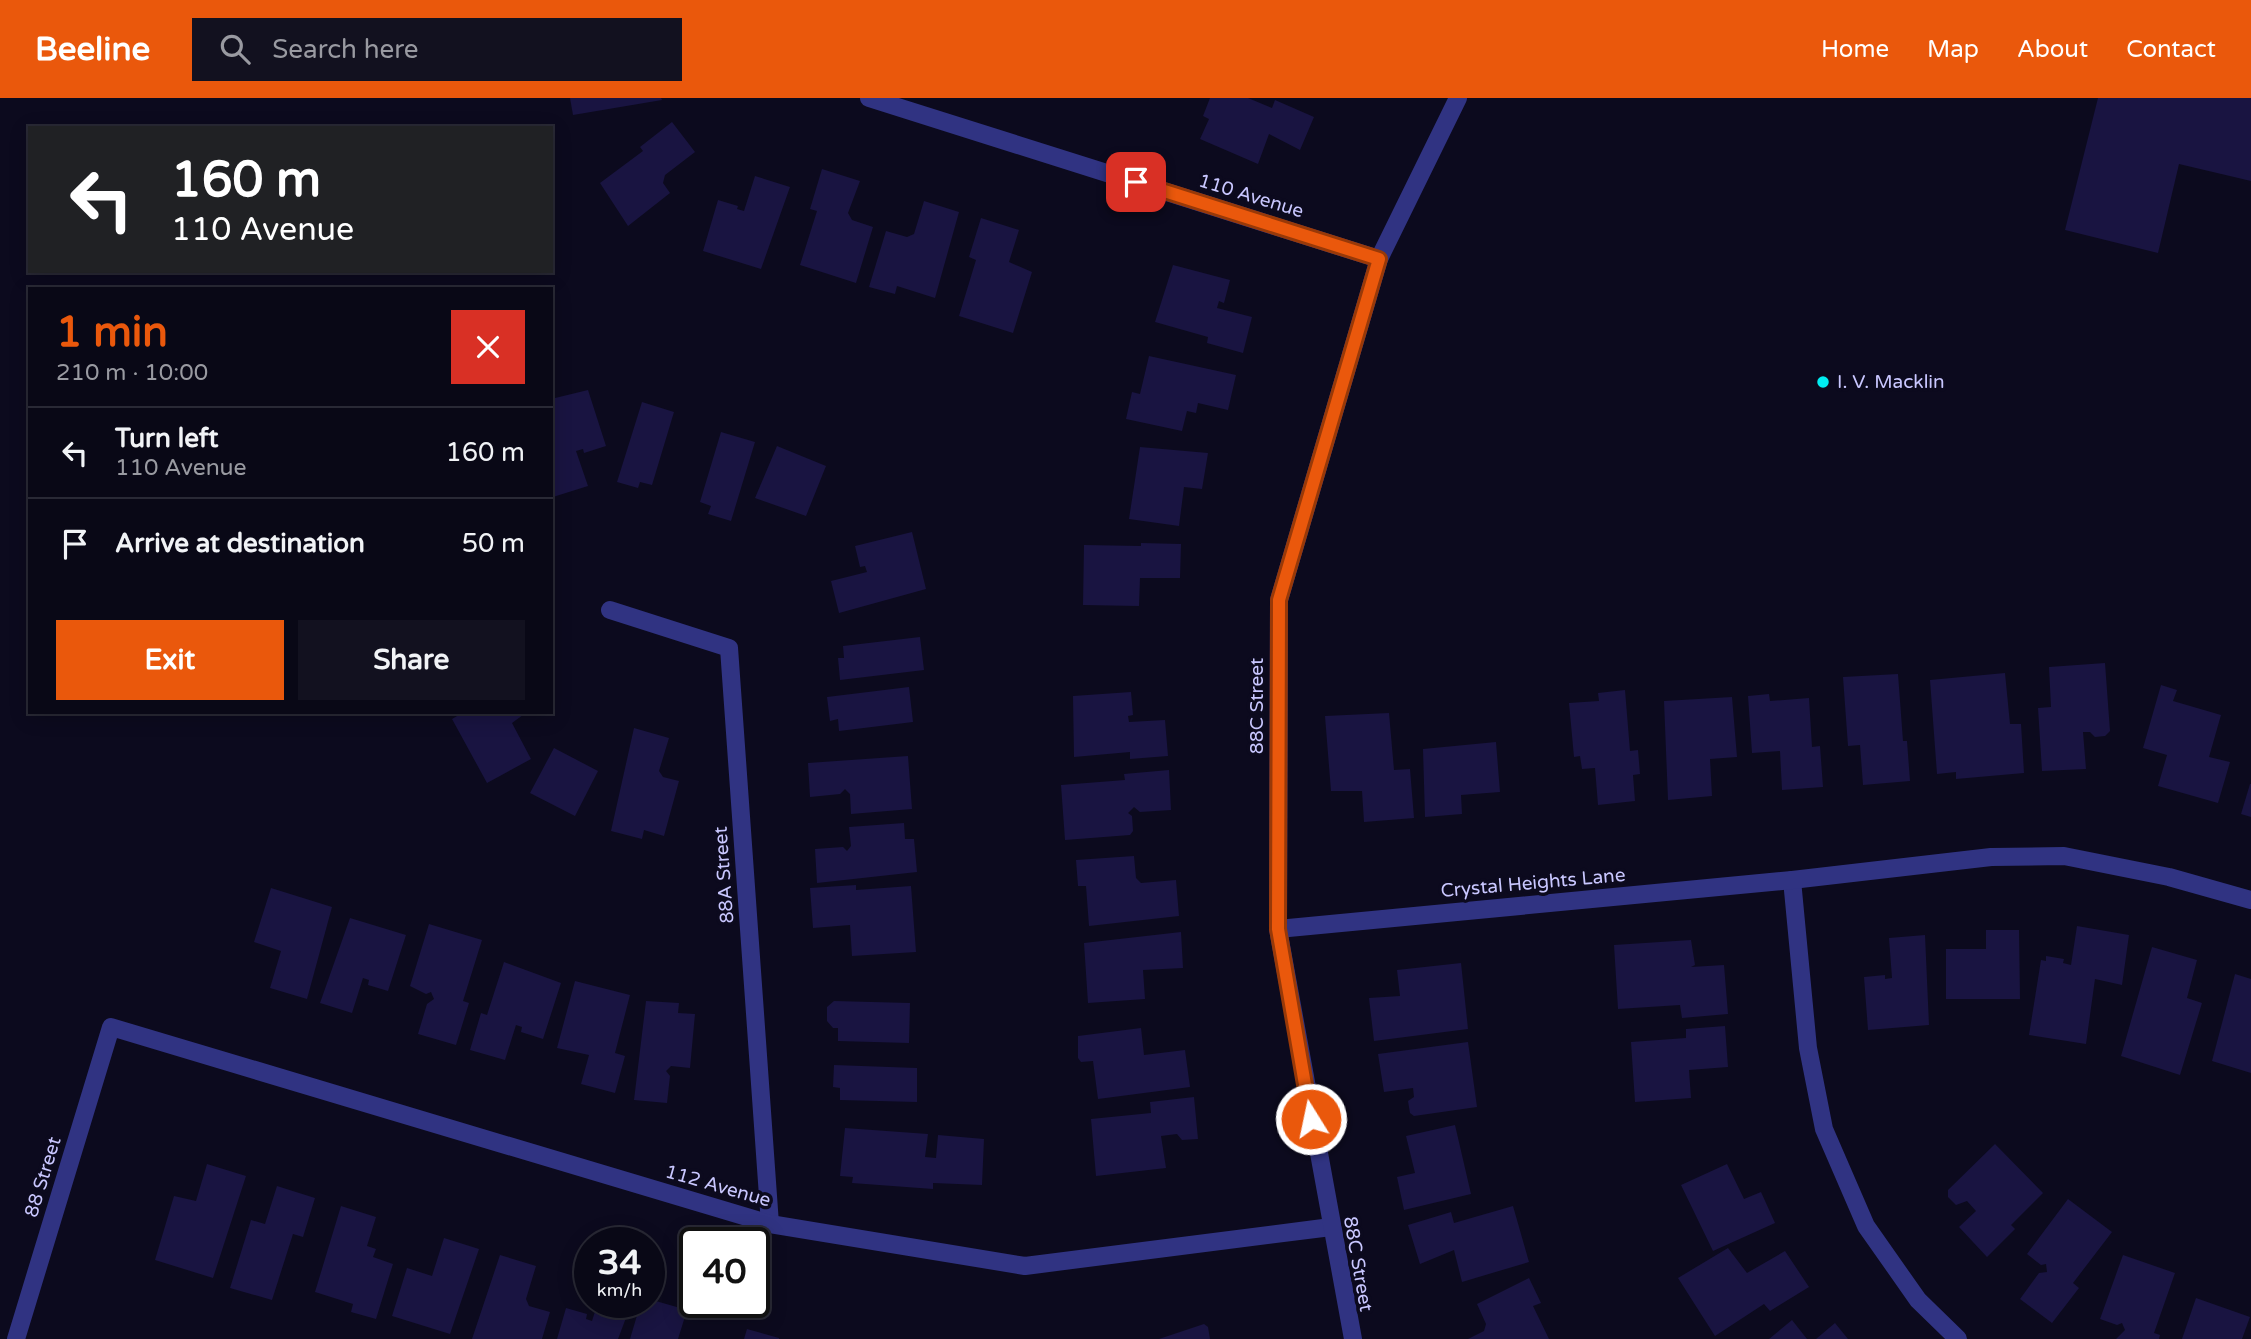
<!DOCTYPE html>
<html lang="en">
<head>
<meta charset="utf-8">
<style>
  body { margin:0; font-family:"Varela Round",sans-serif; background:#12111f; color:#f1f3f6; height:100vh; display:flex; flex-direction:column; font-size:26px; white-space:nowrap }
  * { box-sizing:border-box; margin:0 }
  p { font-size:23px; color:#999aa1 }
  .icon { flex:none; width:38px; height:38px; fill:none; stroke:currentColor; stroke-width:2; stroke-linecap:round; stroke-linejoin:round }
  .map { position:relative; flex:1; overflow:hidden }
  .drawer { position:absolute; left:28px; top:189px; width:525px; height:427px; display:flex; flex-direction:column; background:#090816; border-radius:0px; box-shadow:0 4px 18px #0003,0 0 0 2px #292935 }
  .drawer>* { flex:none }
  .guide { position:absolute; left:28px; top:28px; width:525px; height:147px; border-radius:0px; box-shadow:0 4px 18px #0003,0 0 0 2px #292935; background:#202124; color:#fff; overflow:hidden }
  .speed { position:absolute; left:574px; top:1129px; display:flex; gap:14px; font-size:35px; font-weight:700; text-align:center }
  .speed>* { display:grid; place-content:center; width:91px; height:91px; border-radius:50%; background:#090816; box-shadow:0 4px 18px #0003,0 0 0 2px #292935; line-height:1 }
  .speed small { font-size:18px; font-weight:400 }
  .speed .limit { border:4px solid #111; border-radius:10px; background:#fff; color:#111 }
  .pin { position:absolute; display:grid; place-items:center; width:60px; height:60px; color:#fff; margin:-30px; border-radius:14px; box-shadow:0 4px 10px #0006 }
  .me { position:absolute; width:77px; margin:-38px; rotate:350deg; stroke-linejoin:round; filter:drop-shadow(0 0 5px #0008) }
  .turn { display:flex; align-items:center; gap:24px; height:147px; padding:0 28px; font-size:32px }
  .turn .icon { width:91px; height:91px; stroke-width:2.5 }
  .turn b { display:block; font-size:49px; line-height:60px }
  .round { display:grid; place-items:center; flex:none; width:74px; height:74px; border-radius:0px; background:#12111f }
  .headline { display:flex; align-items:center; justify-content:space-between; height:119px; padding:0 28px }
  h1 { font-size:42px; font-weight:700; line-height:52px; color:#ea580c }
  .action { display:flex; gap:14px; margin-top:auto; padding:14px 28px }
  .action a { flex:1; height:80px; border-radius:0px; background:#ea580c; color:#fff; font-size:28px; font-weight:700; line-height:80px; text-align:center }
  .action a+a { background:#12111f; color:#f1f3f6 }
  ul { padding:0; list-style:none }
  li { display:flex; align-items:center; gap:21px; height:91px; padding:0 28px; border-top:2px solid #292935 }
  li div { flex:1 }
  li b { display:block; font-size:26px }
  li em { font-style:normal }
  header { display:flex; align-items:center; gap:42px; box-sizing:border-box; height:98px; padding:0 35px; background:#ea580c; color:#fff }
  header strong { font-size:33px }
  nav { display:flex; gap:38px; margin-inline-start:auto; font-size:24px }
  .search { width:490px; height:63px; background:#12111f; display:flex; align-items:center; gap:18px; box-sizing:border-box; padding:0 24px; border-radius:0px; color:#999aa1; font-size:26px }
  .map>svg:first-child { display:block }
  .building { fill:#191441 }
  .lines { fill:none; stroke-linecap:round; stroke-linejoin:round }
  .minor { stroke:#303382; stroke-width:18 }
  .route-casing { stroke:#983908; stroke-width:18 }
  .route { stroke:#ea580c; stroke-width:12 }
  .poi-dot { fill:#00edf2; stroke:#0c0a1e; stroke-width:2.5 }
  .labels { text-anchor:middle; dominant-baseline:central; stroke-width:7; stroke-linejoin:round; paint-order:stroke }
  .street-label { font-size:19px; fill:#c9c7ff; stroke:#0c0a1e }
  .poi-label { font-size:19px; fill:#c9c7ff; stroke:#0c0a1e; text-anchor:start }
</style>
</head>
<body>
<header>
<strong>Beeline</strong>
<div class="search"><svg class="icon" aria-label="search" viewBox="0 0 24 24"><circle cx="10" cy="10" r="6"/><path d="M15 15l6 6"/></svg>Search here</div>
<nav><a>Home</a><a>Map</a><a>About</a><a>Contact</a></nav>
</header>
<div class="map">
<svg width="2251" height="1241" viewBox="0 0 2251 1241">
  <rect width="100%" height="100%" fill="#0c0a1e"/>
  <g class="building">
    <path d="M570 0H661L662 2 573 17Z"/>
    <path d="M1210 0H1248L1272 10 1275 2 1314 19 1300 52 1269 36 1258 66 1200 41 1209 21 1203 18Z"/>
    <path d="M2098 0H2251V83L2179 66 2158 155 2065 132Z"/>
    <path d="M672 24 695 54 665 77 663 85 670 95 628 128 600 85 643 53 640 49Z"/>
    <path d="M822 71 860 83 848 115 852 122 873 129 856 185 800 167 817 113 810 111Z"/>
    <path d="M755 78 790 89 761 171 703 153 718 102 738 108 737 111 744 113Z"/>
    <path d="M924 103 959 114 935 200 897 188 895 196 869 189 886 133 907 139 914 136Z"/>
    <path d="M981 120 1019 132 1009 164 1032 174 1013 235 959 218 976 162 969 159Z"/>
    <path d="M1173 167 1230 182 1224 205 1219 203 1217 210 1252 219 1243 255 1207 245 1208 239 1155 224Z"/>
    <path d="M1149 258 1236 277 1228 312 1198 305 1196 315 1187 313 1182 333 1126 321 1132 294 1140 296Z"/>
    <path d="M588 292 606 348 584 355 583 351 576 353 588 388 553 399 551 301Z"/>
    <path d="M642 304 674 314 652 387 640 384 638 390 617 384Z"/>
    <path d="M721 334 755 344 731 423 708 416 711 408 700 404Z"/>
    <path d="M777 348 826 368 806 418 755 400Z"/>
    <path d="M1140 349 1208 355 1202 391 1184 389 1179 428 1129 421Z"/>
    <path d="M912 434 926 491 839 515 831 483 867 474 865 468 860 469 855 448Z"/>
    <path d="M1141 445 1181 446 1180 480H1140L1139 508 1083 507 1084 447 1141 448Z"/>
    <path d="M920 539 924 572 840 582 838 560H844L843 548Z"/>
    <path d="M2105 565 2110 633 2105 638 2095 639 2090 634H2083L2086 671 2042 673 2038 610 2051 609 2049 569Z"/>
    <path d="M2005 575 2010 626H2021L2024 675 1956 681V674L1937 676 1930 582Z"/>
    <path d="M1898 576 1903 643H1907L1910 683 1863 687 1860 647 1848 648 1843 579Z"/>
    <path d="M2161 587 2177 592 2173 603 2221 617 2209 659 2230 664 2218 705 2158 688 2167 657 2143 650Z"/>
    <path d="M909 589 913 624 839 633 838 621 830 623 827 599Z"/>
    <path d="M1625 592 1630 653 1638 652 1640 676 1633 677 1635 703 1598 707 1595 670 1582 671 1580 658 1574 659 1569 605 1599 603 1598 595Z"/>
    <path d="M1131 594 1133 617 1128 618 1129 624 1165 622 1168 658 1130 661V654L1074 659 1073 598Z"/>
    <path d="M1769 596 1770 603 1809 600 1812 649 1820 648 1823 689 1782 692 1780 653 1752 655 1748 598Z"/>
    <path d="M1732 599 1737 659 1710 661 1712 698 1668 702 1664 603Z"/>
    <path d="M464 614H527L512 625 531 661 487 685 452 621Z"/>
    <path d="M1389 615 1394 672 1410 671 1414 720 1364 724 1362 693H1331L1325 618Z"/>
    <path d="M634 630 669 640 659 673 663 679 679 683 664 738 644 732 642 741 611 733Z"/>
    <path d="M1496 644 1500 694 1461 697 1462 716 1425 719 1423 651Z"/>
    <path d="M554 650 598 673 575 718 530 695Z"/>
    <path d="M908 658 912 711 851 716 850 696 845 691 840 696 810 699 808 665Z"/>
    <path d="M1169 672 1171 712 1140 714 1134 709 1128 715 1132 718 1133 733 1130 737 1065 742 1061 687 1125 682 1124 676Z"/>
    <path d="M2250 686H2251V719L2241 716Z"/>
    <path d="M904 725 905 741H914L917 774 817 785 815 751 843 749 847 753 851 748 849 729Z"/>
    <path d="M1134 758 1136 780 1141 785 1176 782 1179 818 1089 828 1086 788H1078L1076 762Z"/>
    <path d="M856 787V792L911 788 916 854 852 858 850 827 813 830 810 790Z"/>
    <path d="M271 790 332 809 307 901 270 890 281 853 254 844Z"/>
    <path d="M350 820 406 837 388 893 368 887 369 882 363 880 352 915 320 905Z"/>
    <path d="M429 826 482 842 463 903 469 905 456 947 418 936 427 906 434 901 431 894 426 896 410 888Z"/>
    <path d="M2077 828 2129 837 2122 887 2095 881 2086 946 2029 937 2041 862 2046 863V858L2064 861 2063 865 2071 867Z"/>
    <path d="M1986 832H2019L2020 901H1946V851H1986Z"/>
    <path d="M1181 834 1183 870 1143 872 1145 901 1088 905 1084 845Z"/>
    <path d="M1925 837 1929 927 1868 932 1864 879 1885 877V881L1892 880 1889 840Z"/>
    <path d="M1691 842 1695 867 1691 869 1724 867 1728 916 1682 920 1680 907 1618 911 1614 847Z"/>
    <path d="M2152 849 2197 862 2187 900 2202 905 2180 977 2121 958Z"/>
    <path d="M504 864 561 885 543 941 521 934 522 929 516 927 505 962 470 952 481 915 487 917Z"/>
    <path d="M1461 865 1468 931 1374 943 1369 900 1400 898 1397 872Z"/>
    <path d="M2235 876 2251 881V975L2212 963Z"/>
    <path d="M575 883 630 897 615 955 625 958 615 995 581 986 589 957 557 950Z"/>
    <path d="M646 903 679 905 678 915 695 916 690 970 671 968 666 973 670 978 667 1005 634 1002Z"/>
    <path d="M834 903 910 905 909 945 838 943V930H833L827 923V909Z"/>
    <path d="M1725 928 1728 969 1689 972 1691 1000 1635 1004 1631 944 1686 940V931Z"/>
    <path d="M1141 930 1144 957 1185 952 1190 989 1098 1001 1093 963 1081 964 1078 960V938Z"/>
    <path d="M1468 944 1477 1009 1414 1018 1410 1015 1408 1003 1414 999 1413 990 1384 994 1378 956Z"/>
    <path d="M834 967 917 970V1004L840 1002V990L833 989Z"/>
    <path d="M1194 999 1198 1041 1182 1042 1177 1036 1161 1038 1166 1070 1096 1078 1091 1021 1151 1015 1150 1004Z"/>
    <path d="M1455 1027 1471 1096 1404 1112 1397 1079 1415 1075 1406 1038Z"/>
    <path d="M845 1030 928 1036 925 1059 936 1060 938 1037 984 1041 982 1087 933 1085V1091L852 1085 853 1079 840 1078Z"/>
    <path d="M1995 1046 2043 1095 2011 1127 2015 1131 1987 1159 1959 1129 1976 1113 1967 1103 1956 1107 1948 1099V1092Z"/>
    <path d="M207 1066 246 1078 213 1180 155 1162 174 1098 196 1103Z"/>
    <path d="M1727 1066 1744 1101 1761 1094 1775 1125 1713 1153 1681 1087Z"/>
    <path d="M277 1088 315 1100 303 1139 293 1136 272 1202 230 1190 251 1122 265 1126Z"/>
    <path d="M2068 1101 2112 1134 2073 1185 2079 1190 2052 1225 2020 1201 2039 1175 2047 1174 2046 1166 2041 1167 2027 1156Z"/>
    <path d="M341 1108 376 1119 367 1148 376 1151 373 1159 393 1166 376 1221 351 1214 353 1206 315 1194Z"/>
    <path d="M1513 1108 1529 1164 1462 1184 1454 1152 1420 1166 1408 1127 1451 1114 1454 1125Z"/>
    <path d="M444 1140 479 1151 450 1236 392 1218 407 1170 432 1178Z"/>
    <path d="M1728 1150 1747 1175 1785 1153 1809 1189 1770 1213 1764 1206 1715 1238 1678 1180Z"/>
    <path d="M500 1157 536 1168 526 1201 529 1208 550 1214 542 1241H472Z"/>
    <path d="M2123 1157 2175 1175 2154 1235 2160 1237 2159 1241H2116L2125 1232 2122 1225 2117 1227 2100 1221Z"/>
    <path d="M1529 1180 1541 1205 1533 1208 1549 1241H1468L1484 1233 1486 1226 1477 1206Z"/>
    <path d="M2196 1200 2250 1219 2242 1241H2182Z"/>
    <path d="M649 1201 687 1212 678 1241H630L641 1204H649Z"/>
    <path d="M598 1204H632L618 1241H557L566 1210 587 1216 586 1221 592 1223Z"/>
    <path d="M1792 1222 1807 1241H1769Z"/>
    <path d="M1835 1225 1848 1241H1816Z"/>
    <path d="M1204 1226 1208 1229 1210 1241H1159Z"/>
    <path d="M747 1231 779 1240V1241H744Z"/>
  </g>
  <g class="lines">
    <g class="minor">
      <path d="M869 0 1379 161"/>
      <path d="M610 512 729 550 770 1126"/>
      <path d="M1792 782 1808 950 1824 1031 1866 1128 1918 1202 1958 1241"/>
      <path d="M1278 831 1792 782 1991 759 2064 758 2169 779 2251 802"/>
      <path d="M16 1241 111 929 770 1126 1025 1168 1331 1129"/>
      <path d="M1353 1241 1278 831 1279 502 1379 161 1458 0"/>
    </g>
  </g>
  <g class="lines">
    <defs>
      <path id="route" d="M1136 84 1379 161 1279 502 1278 831 1311 1021"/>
    </defs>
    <use href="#route" class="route-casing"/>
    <use href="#route" class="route"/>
  </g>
  <circle class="poi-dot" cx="1823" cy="284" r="7"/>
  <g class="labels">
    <g class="street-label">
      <text transform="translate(1251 98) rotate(17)">110 Avenue</text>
      <text transform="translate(1257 608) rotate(-90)">88C Street</text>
      <text transform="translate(724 777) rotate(-94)">88A Street</text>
      <text transform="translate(1533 785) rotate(-5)">Crystal Heights Lane</text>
      <text transform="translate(43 1079) rotate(-73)">88 Street</text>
      <text transform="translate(718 1088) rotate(16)">112 Avenue</text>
      <text transform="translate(1358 1166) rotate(80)">88C Street</text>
    </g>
    <g class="poi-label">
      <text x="1837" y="284">I. V. Macklin</text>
    </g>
  </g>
</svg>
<div class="speed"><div>34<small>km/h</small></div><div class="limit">40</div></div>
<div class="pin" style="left:1136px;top:84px;background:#d93025"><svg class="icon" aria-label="arrive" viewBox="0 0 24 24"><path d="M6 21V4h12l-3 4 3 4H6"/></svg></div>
<svg class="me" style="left:1311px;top:1021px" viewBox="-20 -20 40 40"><circle r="17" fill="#ea580c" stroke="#fff" stroke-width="3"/><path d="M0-11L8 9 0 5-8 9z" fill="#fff"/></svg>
<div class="guide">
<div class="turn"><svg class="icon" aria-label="left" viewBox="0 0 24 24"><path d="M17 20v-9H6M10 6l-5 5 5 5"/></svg><div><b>160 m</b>110 Avenue</div></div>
</div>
<section class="drawer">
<div class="headline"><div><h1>1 min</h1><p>210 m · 10:00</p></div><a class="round" style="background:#d93025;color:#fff"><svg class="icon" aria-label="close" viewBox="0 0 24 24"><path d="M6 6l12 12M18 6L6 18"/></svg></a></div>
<ul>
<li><svg class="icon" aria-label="left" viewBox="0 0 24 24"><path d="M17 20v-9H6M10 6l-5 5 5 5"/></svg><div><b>Turn left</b><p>110 Avenue</p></div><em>160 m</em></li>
<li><svg class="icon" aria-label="arrive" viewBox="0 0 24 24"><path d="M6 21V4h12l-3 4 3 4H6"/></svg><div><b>Arrive at destination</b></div><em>50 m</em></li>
</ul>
<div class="action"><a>Exit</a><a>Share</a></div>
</section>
</div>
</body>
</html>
